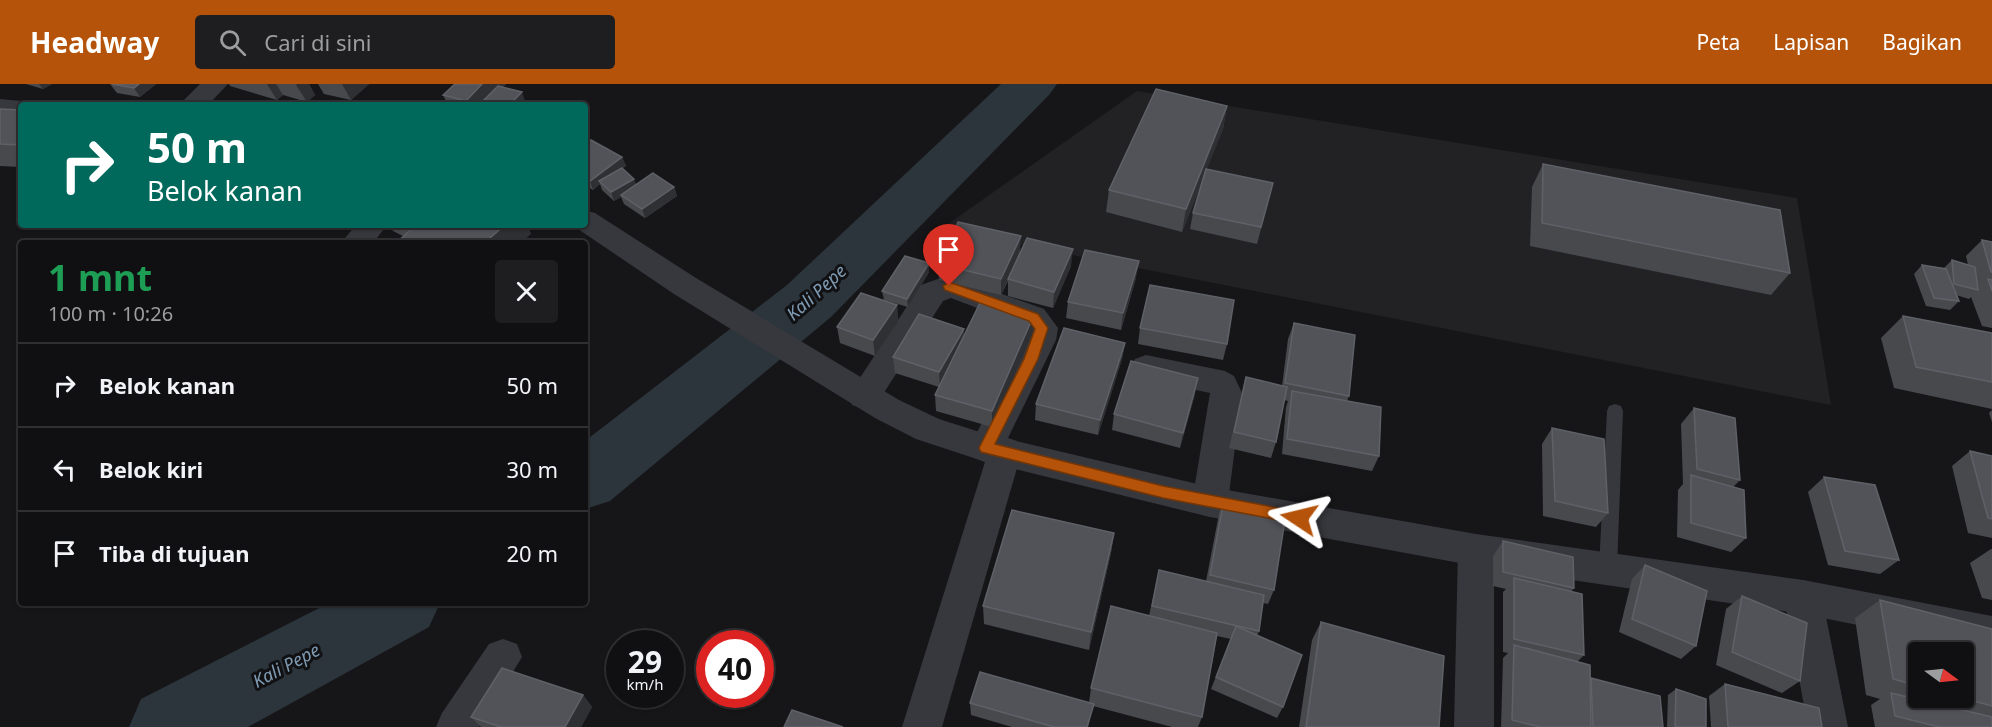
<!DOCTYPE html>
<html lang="id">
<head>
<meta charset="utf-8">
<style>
  body { margin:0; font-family:"Noto Sans",sans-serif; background:#1e1e20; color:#f1f3f6; height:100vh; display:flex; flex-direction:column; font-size:22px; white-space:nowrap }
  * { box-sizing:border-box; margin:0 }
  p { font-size:20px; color:#9c9d9f }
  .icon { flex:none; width:33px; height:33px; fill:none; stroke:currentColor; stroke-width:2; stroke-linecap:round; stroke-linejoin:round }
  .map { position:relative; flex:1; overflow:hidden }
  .details { position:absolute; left:18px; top:156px; width:570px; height:366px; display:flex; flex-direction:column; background:#101012; border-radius:6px; box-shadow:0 2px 4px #0004,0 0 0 2px #303032 }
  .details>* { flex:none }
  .guide { position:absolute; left:18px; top:18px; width:570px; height:126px; border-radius:6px; box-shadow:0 2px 4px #0004,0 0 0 2px #303032; background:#00695c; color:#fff; overflow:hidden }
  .needle { width:39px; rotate:105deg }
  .buttons { position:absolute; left:1908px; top:558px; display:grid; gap:12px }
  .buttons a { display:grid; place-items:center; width:66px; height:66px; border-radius:6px; background:#101012; box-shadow:0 2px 4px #0004,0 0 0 2px #303032; font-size:30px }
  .speed { position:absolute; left:606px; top:546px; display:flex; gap:12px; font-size:30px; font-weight:700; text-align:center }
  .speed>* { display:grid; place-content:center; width:78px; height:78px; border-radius:50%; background:#101012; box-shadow:0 2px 4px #0004,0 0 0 2px #303032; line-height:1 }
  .speed small { font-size:15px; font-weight:400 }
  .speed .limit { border:9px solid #d22; background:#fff; color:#111 }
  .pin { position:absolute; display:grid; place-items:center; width:51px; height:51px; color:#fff; margin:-62px -26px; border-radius:50% 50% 50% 0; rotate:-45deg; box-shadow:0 0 6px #0007 }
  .pin .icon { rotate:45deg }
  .me { position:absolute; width:66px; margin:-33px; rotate:280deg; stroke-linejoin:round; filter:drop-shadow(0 0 4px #0008) }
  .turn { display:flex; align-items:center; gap:21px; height:126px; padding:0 30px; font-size:27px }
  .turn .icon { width:78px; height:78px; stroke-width:2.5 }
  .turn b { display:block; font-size:42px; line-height:51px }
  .round { display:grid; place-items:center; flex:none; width:63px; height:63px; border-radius:6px; background:#1e1e20 }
  .summary { display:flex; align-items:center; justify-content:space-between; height:102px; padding:0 30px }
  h1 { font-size:36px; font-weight:700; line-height:45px; color:#1e9e55 }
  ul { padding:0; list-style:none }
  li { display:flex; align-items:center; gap:18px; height:84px; padding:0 30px; border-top:2px solid #303032 }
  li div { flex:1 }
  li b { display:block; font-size:22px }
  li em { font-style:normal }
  header { display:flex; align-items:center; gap:36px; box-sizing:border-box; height:84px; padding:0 30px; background:#b45309; color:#fff }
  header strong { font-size:28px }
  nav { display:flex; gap:33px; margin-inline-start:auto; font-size:21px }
  .search { width:420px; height:54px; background:#1e1e20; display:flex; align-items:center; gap:15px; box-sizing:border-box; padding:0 21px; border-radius:6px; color:#9c9d9f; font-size:22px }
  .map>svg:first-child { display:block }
  .built { fill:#222225 }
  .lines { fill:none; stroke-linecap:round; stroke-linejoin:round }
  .river { fill:#2c353c; fill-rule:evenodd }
  .service { fill:#37383d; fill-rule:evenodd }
  .minor { fill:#37383d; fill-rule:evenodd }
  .tertiary { fill:#37383d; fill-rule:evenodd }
  .wall { fill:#47494d; fill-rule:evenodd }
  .shaded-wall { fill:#2f3033 }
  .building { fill:#525359; stroke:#5f6168; stroke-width:1.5 }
  .route { fill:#b45309; stroke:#753606; stroke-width:1.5 }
  .labels { text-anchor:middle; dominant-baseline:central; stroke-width:6; stroke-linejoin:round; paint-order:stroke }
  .water-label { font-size:18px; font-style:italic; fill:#7f9bb3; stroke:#111113 }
</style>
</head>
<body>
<header>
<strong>Headway</strong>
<div class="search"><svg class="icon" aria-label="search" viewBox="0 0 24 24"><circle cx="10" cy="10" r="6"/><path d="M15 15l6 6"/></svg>Cari di sini</div>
<nav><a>Peta</a><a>Lapisan</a><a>Bagikan</a></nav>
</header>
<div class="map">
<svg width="1992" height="643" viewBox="0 0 1992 643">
  <rect width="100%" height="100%" fill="#161618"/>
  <path class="built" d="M1137 7 1797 114 1831 321 941 145Z"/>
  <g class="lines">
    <g class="river">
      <path d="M1001 0H1057L1049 11 831 233 610 417 585 425V357L787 201Z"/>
      <path d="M329 519H440L429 543 248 643H129L141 615Z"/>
    </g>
    <path class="service" d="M1615 320 1621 322 1623 327 1617 484 1614 490 1608 492 1602 490 1599 484 1607 327 1609 322Z"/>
    <g class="minor">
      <path d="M200 0H228L208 21H179Z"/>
      <path d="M356 141H387L373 159H341Z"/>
      <path d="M949 191 1044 225 1058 244 1056 256 1008 354 1017 357 1022 367 942 643H902L985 378 974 374 969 364 1024 256 1026 246 1022 241 951 214 943 217 876 321 864 325 852 321 848 312 921 201Z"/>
      <path d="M1146 271 1225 287 1234 292 1242 309 1228 418 1222 429 1210 433 1198 429 1192 418 1210 309 1135 293 1130 284 1135 275Z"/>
      <path d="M1476 450 1489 455 1494 466V643H1454L1458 466 1463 455Z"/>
      <path d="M1803 496 1816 501 1822 513 1848 643H1808L1784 513 1790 501Z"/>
      <path d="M503 555 517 560 522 573 479 643H436L442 629 489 560Z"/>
    </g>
    <g class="tertiary">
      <path d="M0 15 21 17 32 21H21V33L0 31Z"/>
      <path d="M585 126 595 129 696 194 899 316 939 335 986 350 1210 403 1476 450 1803 496 1992 532V568L1803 530 1476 482 1210 433 986 378 916 355 875 334 674 210 575 143 574 141H585Z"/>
    </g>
  </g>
  <g class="wall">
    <path d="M26 0H52L43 5Z"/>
    <path d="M110 0H156L140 13 117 9Z"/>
    <path d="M229 0H309L315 11 307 18 283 11 277 16 230 2Z"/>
    <path d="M318 0H369L351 16 324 10Z"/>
    <path d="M455 0H506L503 3 525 17 521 21H448L443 11Z"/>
    <path d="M1227 22 1223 45 1206 85 1273 99 1257 160 1190 145 1193 129 1205 90 1182 148 1106 128 1109 106Z"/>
    <path d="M0 25 21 26V83L0 82Z"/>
    <path d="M585 60 622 73 626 82 621 85 636 101 674 103 677 112 645 134 624 120 621 113 614 117 602 106 600 100 593 106 585 101Z"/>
    <path d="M1543 80 1790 189 1771 211 1530 162 1532 103Z"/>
    <path d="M389 141H527L531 150 403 152 393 147Z"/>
    <path d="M1982 156 1992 158V244L1982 242 1971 213 1969 215 1956 211 1959 217 1950 226 1926 222 1914 190 1922 181 1944 184 1952 176 1968 181 1966 172Z"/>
    <path d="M1020 168 1071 182 1053 224 1008 212V197L1001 211 939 196 938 180Z"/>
    <path d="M929 179V188L908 223 884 216 882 207Z"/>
    <path d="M1136 194 1121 246 1066 234 1068 218Z"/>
    <path d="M897 221 898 238 875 272 840 259 837 243Z"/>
    <path d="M1903 232 1992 249V325L1894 304 1881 254Z"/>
    <path d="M1294 239 1349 312 1347 317 1379 372 1372 387 1282 370 1286 323 1288 317 1284 316 1276 358 1271 374 1229 364 1246 293 1282 302 1288 255Z"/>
    <path d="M1140 244 1227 260 1223 276 1138 260Z"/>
    <path d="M964 245V253L1033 249 992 343 936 327 935 311 939 303 895 289 893 273Z"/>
    <path d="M1125 259 1122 275 1098 351 1035 336 1036 320Z"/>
    <path d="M1195 310 1180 364 1112 346 1114 330Z"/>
    <path d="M1694 324 1740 396 1733 403 1746 454 1731 468 1677 453 1678 406 1683 400 1681 340Z"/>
    <path d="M1992 326V338L1989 329Z"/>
    <path d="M1552 344 1608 429 1596 443 1543 432 1542 360Z"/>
    <path d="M1970 367 1992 372V454L1968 449 1952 382Z"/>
    <path d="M1824 393 1899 476 1880 490 1828 481 1808 408Z"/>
    <path d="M1224 415 1274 506 1268 520 1263 519 1259 547 1257 552 1283 623 1277 634 1211 605 1231 555 1217 552 1202 633 1198 643H1172L1093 622 1088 643H1012L971 631 970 619H1089L1091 604 1149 532 1159 486 1206 497 1219 430Z"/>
    <path d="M1114 449 1111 469 1089 566 984 540 983 522Z"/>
    <path d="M1503 457 1574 504 1571 508 1584 571 1578 577 1590 595 1591 594 1663 643H1501L1503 574 1508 569 1503 568V508L1506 505 1493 502V472Z"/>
    <path d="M1991 465H1992V516L1982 514 1970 479Z"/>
    <path d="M1645 481 1696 562 1681 575 1619 548 1632 495Z"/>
    <path d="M1742 512 1800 597 1782 609 1716 581 1726 525Z"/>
    <path d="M1880 516 1992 545V643H1875L1871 621 1880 615 1866 611 1855 534ZM1918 568 1964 614H1918Z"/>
    <path d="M1321 538 1439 643H1299L1312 556Z"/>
    <path d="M1725 600 1822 643H1711L1709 612Z"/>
    <path d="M1676 605 1706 643H1667L1668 611Z"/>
    <path d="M583 611 592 623 581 643H481L471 633Z"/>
  </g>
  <g class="shaded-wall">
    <path d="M39 0H52L43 5Z"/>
    <path d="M139 0H156L140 13 134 4Z"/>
    <path d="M267 0H276L283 11 277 16Z"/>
    <path d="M297 0H309L315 11 307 18 296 1Z"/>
    <path d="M342 0H369L351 16Z"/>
    <path d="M482 0H506L486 21H468L466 17Z"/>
    <path d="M522 8 525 17 521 21H509Z"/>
    <path d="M1227 22 1223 45 1182 148 1186 125Z"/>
    <path d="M622 73 626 82 601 99 599 97 600 100 593 106 590 97Z"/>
    <path d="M634 95 638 104 621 111V113L614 117 611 108Z"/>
    <path d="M674 103 677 112 645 134 642 125Z"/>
    <path d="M505 141H527L531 150 521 159H484Z"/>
    <path d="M1021 152 1020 168 1001 211V195Z"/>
    <path d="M1073 165 1071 182 1053 224 1054 208Z"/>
    <path d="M1139 177 1136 194 1121 246 1123 229Z"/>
    <path d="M929 179V188L908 223 907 215Z"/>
    <path d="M897 221 898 238 875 272 873 256Z"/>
    <path d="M1033 233V249L992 343V327Z"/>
    <path d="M964 245V261L940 304 939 288Z"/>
    <path d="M1125 259 1122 275 1098 351 1100 336Z"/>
    <path d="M1198 294 1195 310 1180 364 1183 349Z"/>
    <path d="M1114 449 1111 469 1089 566 1091 548Z"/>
    <path d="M583 611 592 623 581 643H565Z"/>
  </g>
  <g class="building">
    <path d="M112 0H139L134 4Z"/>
    <path d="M455 0H482L466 17 443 11Z"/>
    <path d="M498 2 522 8 509 21H479Z"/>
    <path d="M1156 5 1227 22 1186 125 1109 106Z"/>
    <path d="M0 25 21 26V61L0 60Z"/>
    <path d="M591 56 622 73 590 97 585 94V60Z"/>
    <path d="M1543 80 1780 126 1790 189 1542 139Z"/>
    <path d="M622 84 634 95 611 108 599 97Z"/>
    <path d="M1206 85 1273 99 1261 143 1193 129Z"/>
    <path d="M653 89 674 103 642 125 621 111Z"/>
    <path d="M958 138 1021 152 1001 195 938 180Z"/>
    <path d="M413 141H505L484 159H396L415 142Z"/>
    <path d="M1027 154 1073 165 1054 208 1008 195Z"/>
    <path d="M1982 156 1992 158V188H1991Z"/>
    <path d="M1085 166 1139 177 1123 229 1068 218Z"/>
    <path d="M905 172 929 179 907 215 882 207Z"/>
    <path d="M1952 176 1975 183 1978 206 1954 200Z"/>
    <path d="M1922 181 1946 185 1959 217 1934 214Z"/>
    <path d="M1988 195 1992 196V207Z"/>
    <path d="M1150 201 1234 216 1227 260 1140 244Z"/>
    <path d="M861 209 897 221 873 256 837 243Z"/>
    <path d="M980 219 1033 233 992 327 935 311Z"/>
    <path d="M919 230 964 245 939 288 893 273Z"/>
    <path d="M1903 232 1992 249V298L1916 283Z"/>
    <path d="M1294 239 1355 251 1349 312 1285 299Z"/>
    <path d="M1064 244 1125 259 1100 336 1036 320Z"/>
    <path d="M1131 277 1198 294 1183 349 1114 330Z"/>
    <path d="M1246 293 1287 303 1276 358 1234 348Z"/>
    <path d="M1292 307 1381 323 1379 372 1287 355Z"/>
    <path d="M1694 324 1735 334 1740 396 1697 385Z"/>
    <path d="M1552 344 1604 355 1608 429 1555 417Z"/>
    <path d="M1970 367 1992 372V435L1988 434Z"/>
    <path d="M1691 391 1744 406 1746 454 1691 439Z"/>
    <path d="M1824 393 1875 401 1899 476 1845 467Z"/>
    <path d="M1224 415 1286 429 1274 506 1210 491Z"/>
    <path d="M1012 426 1114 449 1091 548 983 522Z"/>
    <path d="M1503 457 1573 473 1574 504 1503 488Z"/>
    <path d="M1645 481 1707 507 1696 562 1632 535Z"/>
    <path d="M1159 486 1264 511 1259 547 1152 522Z"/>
    <path d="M1514 494 1582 510 1584 571 1514 555Z"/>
    <path d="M1742 512 1807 539 1800 597 1732 568Z"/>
    <path d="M1880 516 1992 545V622L1963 614H1964V568H1918V602L1893 595Z"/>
    <path d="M1111 522 1217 549 1202 633 1091 604Z"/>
    <path d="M1321 538 1444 572 1439 643H1306Z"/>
    <path d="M1236 542 1302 571 1283 623 1216 593Z"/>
    <path d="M1514 561 1590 581 1591 643H1540L1512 636Z"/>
    <path d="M502 584 583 611 565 643H501L471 633Z"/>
    <path d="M980 588 1094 620 1087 643H1054L970 619Z"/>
    <path d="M1591 594 1660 612 1663 643H1593Z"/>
    <path d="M1725 600 1819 624 1822 643H1728Z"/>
    <path d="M1676 605 1706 615V643H1675Z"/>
    <path d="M1891 609 1992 633V643H1939L1895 632Z"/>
    <path d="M792 626 843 643H784Z"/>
  </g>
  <path class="route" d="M949 198 1038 230 1048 244 1038 275 995 360 1163 402 1299 428 1306 434 1304 439 1299 440 1163 414 981 368 979 364 1024 275 1035 245 1029 237 945 206 943 202Z"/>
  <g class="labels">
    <g class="water-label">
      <text transform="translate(816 208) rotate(-42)">Kali Pepe</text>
      <text transform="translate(286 581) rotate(-28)">Kali Pepe</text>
    </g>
  </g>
</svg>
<div class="buttons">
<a><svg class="needle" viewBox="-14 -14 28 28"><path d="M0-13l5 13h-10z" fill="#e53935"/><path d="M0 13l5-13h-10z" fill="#9c9d9f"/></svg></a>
</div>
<div class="speed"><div>29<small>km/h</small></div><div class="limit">40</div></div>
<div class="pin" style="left:949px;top:202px;background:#d93025"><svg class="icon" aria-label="arrive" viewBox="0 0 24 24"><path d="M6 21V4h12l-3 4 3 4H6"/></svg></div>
<svg class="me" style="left:1299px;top:434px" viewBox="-20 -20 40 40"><path d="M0-17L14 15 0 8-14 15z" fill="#b45309" stroke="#fff" stroke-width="4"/></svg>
<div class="guide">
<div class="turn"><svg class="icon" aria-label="right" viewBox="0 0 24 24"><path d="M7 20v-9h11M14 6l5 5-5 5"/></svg><div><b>50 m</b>Belok kanan</div></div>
</div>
<section class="details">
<div class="summary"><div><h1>1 mnt</h1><p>100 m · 10:26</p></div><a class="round"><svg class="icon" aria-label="close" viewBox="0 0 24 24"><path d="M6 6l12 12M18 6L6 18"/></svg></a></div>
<ul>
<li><svg class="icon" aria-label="right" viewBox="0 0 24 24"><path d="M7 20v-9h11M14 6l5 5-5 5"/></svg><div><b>Belok kanan</b></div><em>50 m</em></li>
<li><svg class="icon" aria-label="left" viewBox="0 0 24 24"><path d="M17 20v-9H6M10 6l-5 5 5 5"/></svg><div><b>Belok kiri</b></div><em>30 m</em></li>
<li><svg class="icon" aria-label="arrive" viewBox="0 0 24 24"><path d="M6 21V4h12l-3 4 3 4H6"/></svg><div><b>Tiba di tujuan</b></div><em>20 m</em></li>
</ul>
</section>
</div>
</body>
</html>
